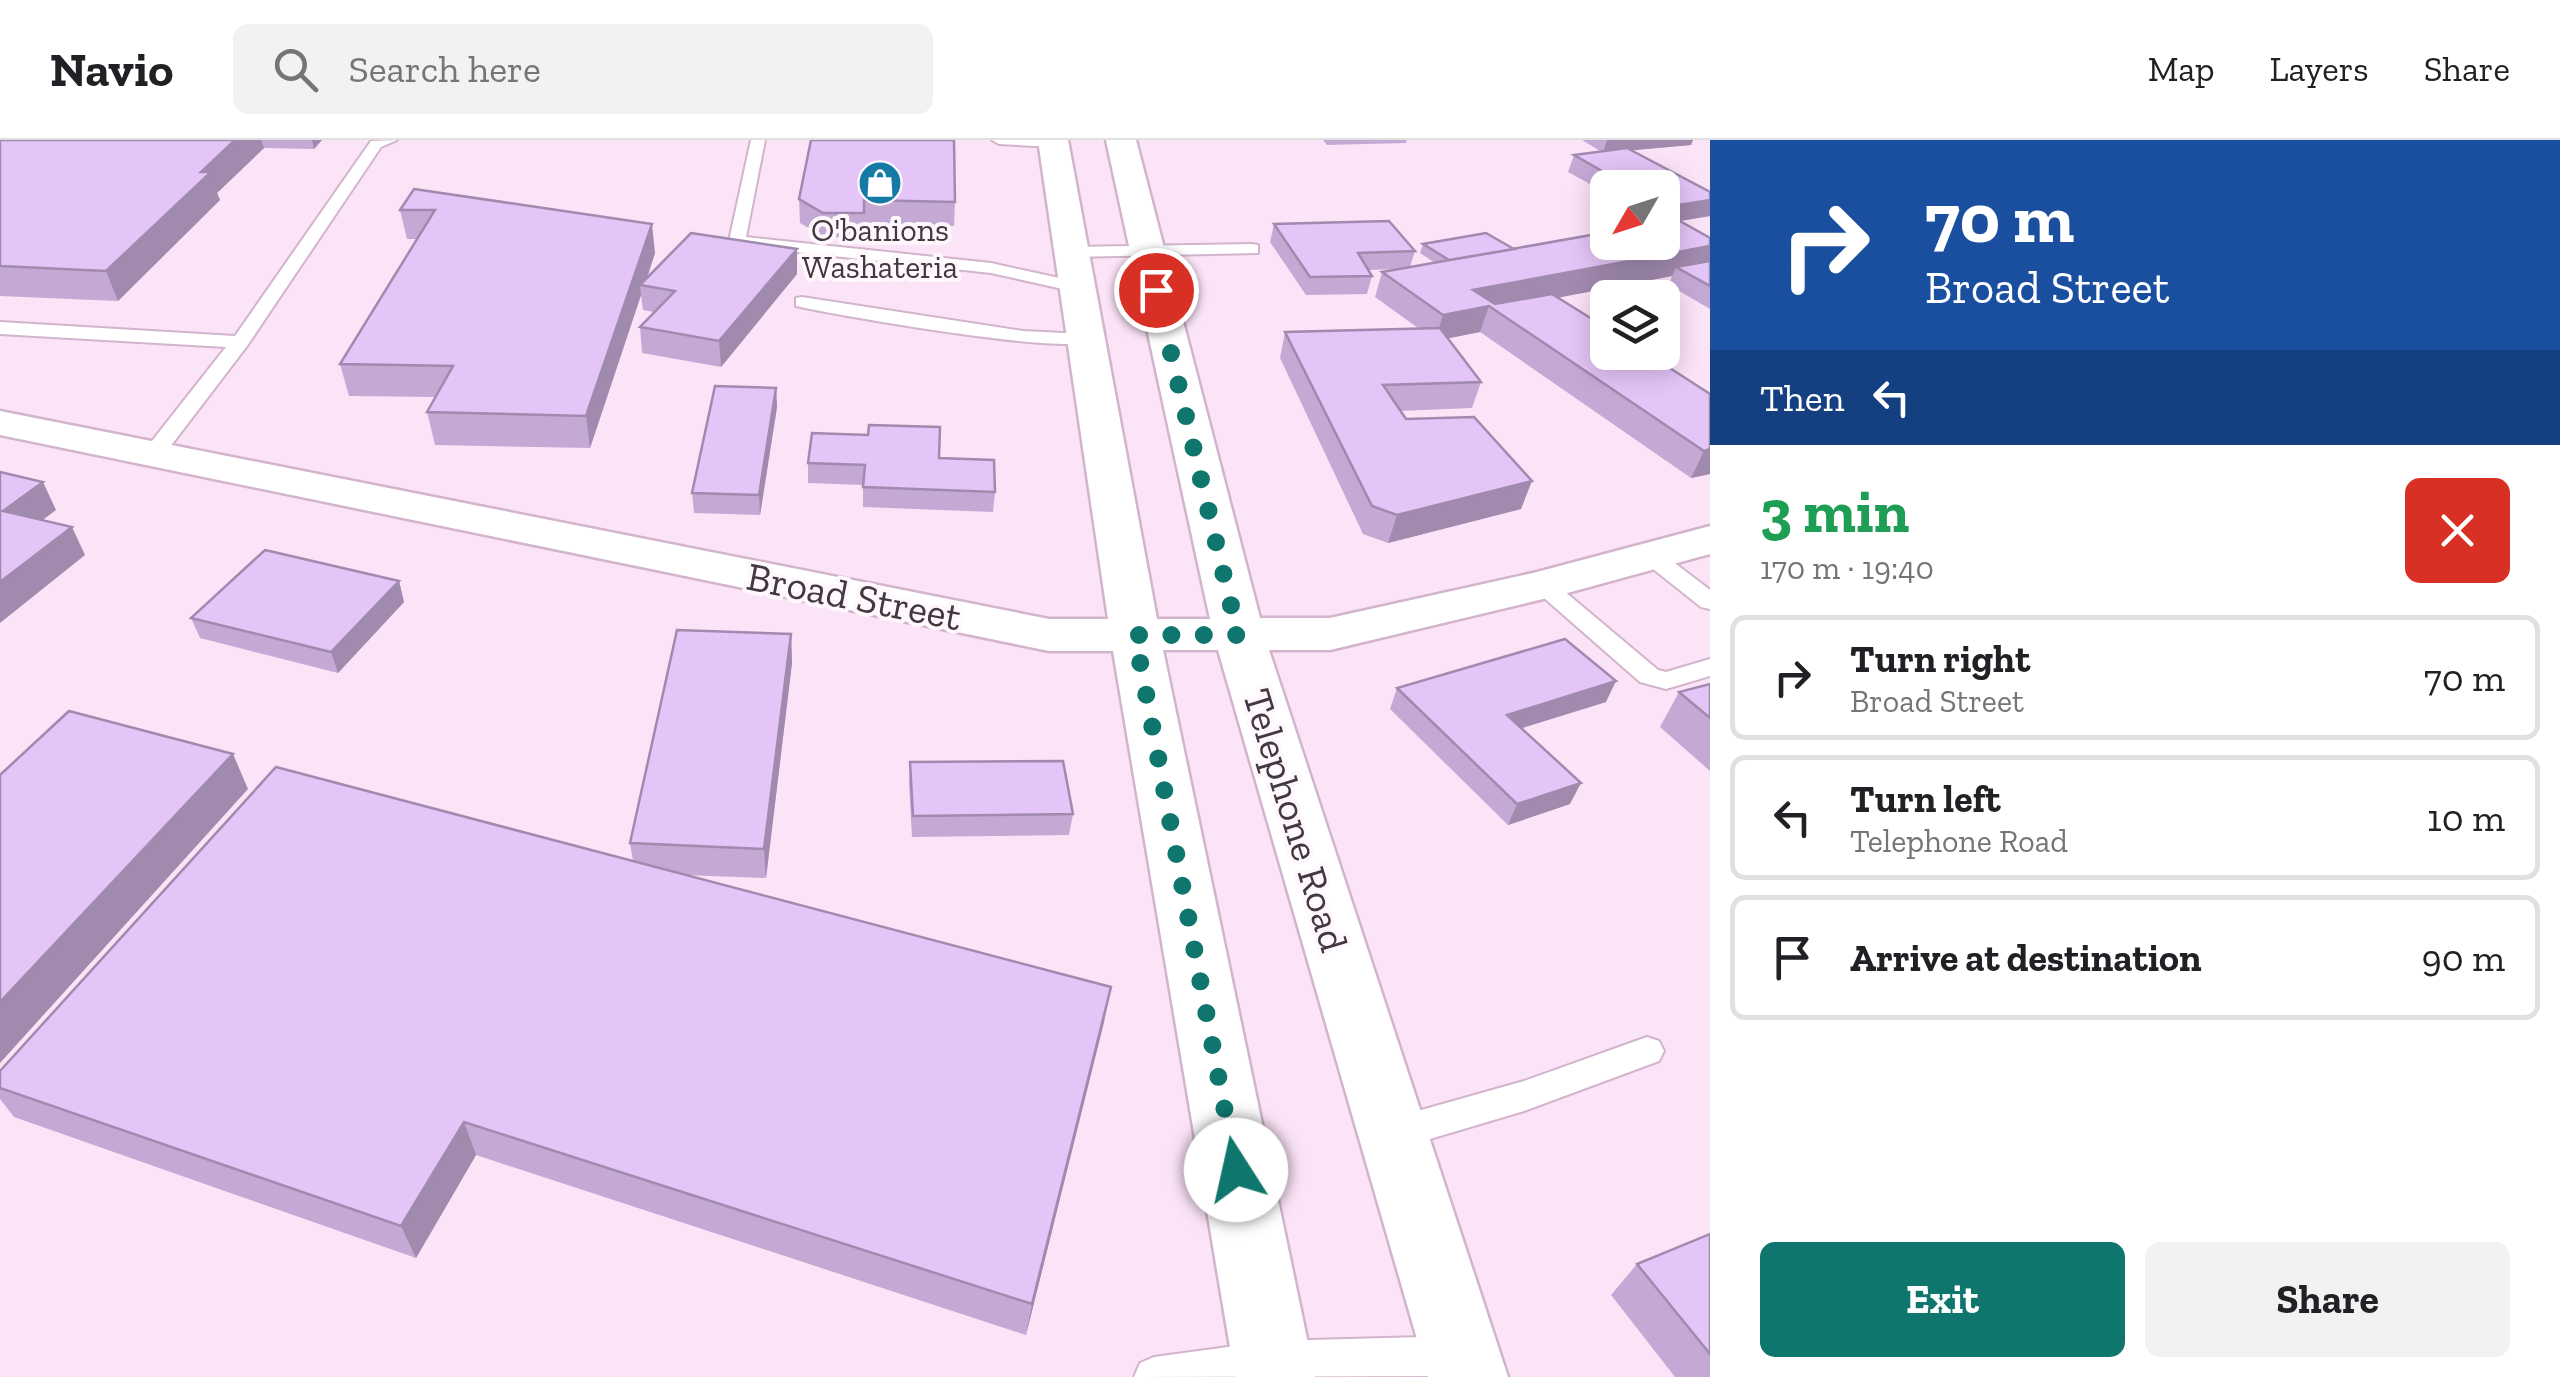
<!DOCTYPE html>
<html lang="en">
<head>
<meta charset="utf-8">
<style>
  body { margin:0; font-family:"Zilla Slab",serif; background:#f2f2f2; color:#202124; height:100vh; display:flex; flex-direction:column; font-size:38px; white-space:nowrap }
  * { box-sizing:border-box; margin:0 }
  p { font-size:32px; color:#757577 }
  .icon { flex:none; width:55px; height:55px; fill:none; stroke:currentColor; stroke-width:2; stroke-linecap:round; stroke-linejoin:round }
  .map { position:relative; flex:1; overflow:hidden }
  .sheet { display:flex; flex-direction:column; background:#fff; width:850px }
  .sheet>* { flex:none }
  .banner { background:#1a4fa0; color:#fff; overflow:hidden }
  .needle { width:65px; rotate:231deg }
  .tools { position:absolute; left:1590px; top:30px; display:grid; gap:20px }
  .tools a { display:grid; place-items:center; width:90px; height:90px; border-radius:15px; background:#fff; box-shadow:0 5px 25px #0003; font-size:50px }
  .pin { position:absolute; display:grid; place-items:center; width:85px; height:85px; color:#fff; margin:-42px; border:5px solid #fff; border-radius:50%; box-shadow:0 2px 10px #0007 }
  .me { position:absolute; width:110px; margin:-55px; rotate:350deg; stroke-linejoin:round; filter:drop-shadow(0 0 8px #0008) }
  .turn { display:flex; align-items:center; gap:35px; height:210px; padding:0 50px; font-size:45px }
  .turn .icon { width:130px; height:130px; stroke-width:2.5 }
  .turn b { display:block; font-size:70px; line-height:85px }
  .then { display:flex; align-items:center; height:95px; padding:0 50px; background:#0003; gap:20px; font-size:38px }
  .round { display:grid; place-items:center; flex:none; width:105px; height:105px; border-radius:15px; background:#f2f2f2 }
  .headline { display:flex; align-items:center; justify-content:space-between; height:170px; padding:0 50px }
  h1 { font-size:60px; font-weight:800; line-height:75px; color:#1e9e55 }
  .button { display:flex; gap:20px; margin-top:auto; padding:20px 50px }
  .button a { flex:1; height:115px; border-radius:15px; background:#0f766e; color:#fff; font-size:40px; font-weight:800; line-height:115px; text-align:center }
  .button a+a { background:#f2f2f2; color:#202124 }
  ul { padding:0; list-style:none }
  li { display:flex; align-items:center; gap:30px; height:125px; margin:0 20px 15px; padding:0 30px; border:5px solid #e0e0e0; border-radius:15px }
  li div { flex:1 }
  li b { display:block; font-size:38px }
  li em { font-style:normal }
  header { display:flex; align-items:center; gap:60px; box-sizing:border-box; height:140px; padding:0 50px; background:#fff; border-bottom:2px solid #e0e0e0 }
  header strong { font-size:48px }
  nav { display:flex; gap:55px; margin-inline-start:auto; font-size:35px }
  .search { width:700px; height:90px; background:#f2f2f2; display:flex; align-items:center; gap:25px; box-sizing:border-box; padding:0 35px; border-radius:15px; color:#757577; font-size:38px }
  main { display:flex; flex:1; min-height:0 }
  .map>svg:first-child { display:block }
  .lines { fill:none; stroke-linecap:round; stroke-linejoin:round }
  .lane-casing { stroke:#d2b4cd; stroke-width:4 }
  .secondary-casing { stroke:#d2b4cd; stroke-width:5 }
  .lane { fill:#fff; fill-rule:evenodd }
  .secondary { fill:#fff; fill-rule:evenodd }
  .wall { fill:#c4a9d5 }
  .shaded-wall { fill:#a08aae }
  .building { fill:#e4c5f8; stroke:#a08aae; stroke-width:2.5 }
  .route { stroke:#0f766e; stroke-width:18; stroke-dasharray:0 32.4 }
  .labels { text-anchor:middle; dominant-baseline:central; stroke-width:8; stroke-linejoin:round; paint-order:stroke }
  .far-poi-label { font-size:32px; fill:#433741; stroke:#fef8fd }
  .street-label { font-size:40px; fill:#433741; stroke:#fef8fd }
</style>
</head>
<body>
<header>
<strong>Navio</strong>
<div class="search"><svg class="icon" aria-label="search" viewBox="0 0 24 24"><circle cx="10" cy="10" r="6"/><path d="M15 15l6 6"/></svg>Search here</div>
<nav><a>Map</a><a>Layers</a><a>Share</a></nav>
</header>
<main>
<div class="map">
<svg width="1710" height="1237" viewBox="0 0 1710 1237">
  <rect width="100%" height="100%" fill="#fce4f8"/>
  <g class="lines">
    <defs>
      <g id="lane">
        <path d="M397 0 381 7 247 206 160 320 152 321 141 315 226 207 0 194V182L235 196 371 1Z"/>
        <path d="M751 0H765L746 97 991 123 1082 143 1085 147 1076 152 991 133 731 105 729 101Z"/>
        <path d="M992 0H1059L1061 3 1054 7 999 4Z"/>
        <path d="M1252 104 1258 105V113L1071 117 1062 112 1071 107Z"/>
        <path d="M802 157 1023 191 1085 194 1094 200C1074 217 835 175 796 166V158Z"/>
        <path d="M1651 409 1659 411 1710 450V469L1701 467 1643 421 1639 416Z"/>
        <path d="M1543 438 1551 440 1658 530 1666 532 1710 519V536L1666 549 1640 542 1535 450 1531 445 1535 440Z"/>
        <path d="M1647 897 1659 901 1664 911 1659 921 1524 971 1393 1010 1381 1005 1375 994 1381 983 1393 978 1524 941Z"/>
        <path d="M1460 1196 1474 1202 1480 1216 1474 1230 1460 1236 1134 1237 1140 1223 1154 1217 1272 1201Z"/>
      </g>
      <path id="secondary" d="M1038 0H1068L1157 479H1210L1106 0H1136L1260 478H1330L1537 432 1710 386V414L1560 455 1330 510H1269L1508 1237H1428L1218 510H1163L1315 1237H1235L1113 511H1049L0 295V271L1049 479H1108Z"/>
    </defs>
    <use href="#lane" class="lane-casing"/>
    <use href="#secondary" class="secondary-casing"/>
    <use href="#lane" class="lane"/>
    <use href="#secondary" class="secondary"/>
  </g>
  <g class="wall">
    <path d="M0 0H322L314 9 264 8 217 53 220 60 118 161 0 156Z"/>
    <path d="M1323 0H1407L1406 3 1327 5Z"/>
    <path d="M1582 0H1693L1691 5 1632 10 1710 76 1679 81 1710 98V169L1669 145 1672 136 1558 157 1710 254V334L1691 338 1480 192 1448 198 1481 242 1472 268 1400 271 1406 279 1521 369 1388 403 1363 394 1280 218 1285 192 1418 188 1375 157 1382 132 1398 129 1369 130 1372 136 1367 154 1306 155 1270 102 1274 84 1415 111 1410 127 1435 123 1420 113 1423 104 1514 109 1662 102V48H1608V54L1568 32 1574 15 1600 11Z"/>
    <path d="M414 49 655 113 647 139 797 134 721 227 642 213 640 187 654 172 643 170 641 155 590 308 435 305 427 272 435 257 349 256 340 224 417 99H407L400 70Z"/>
    <path d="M799 59 955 62 954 86 864 84V97H824L800 83Z"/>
    <path d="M776 248 777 267 760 375 694 373 692 353Z"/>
    <path d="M939 318 995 352 993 372 863 367V345L808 343V323Z"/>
    <path d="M399 441 404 462 338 533 200 498 191 478Z"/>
    <path d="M791 494 792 523 766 738 684 735 1104 882 1026 1195 476 1015 416 1118 14 977 0 959V931L633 721 630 703Z"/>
    <path d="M1710 544V631L1660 587 1679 552Z"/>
    <path d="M1397 548 1606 562 1521 588 1570 664 1508 685 1390 569Z"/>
    <path d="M910 622 1073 674 1069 695 912 697 909 643Z"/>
    <path d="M1710 1094V1237H1675L1611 1155 1637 1124Z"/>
  </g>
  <g class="shaded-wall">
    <path d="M235 0H261L264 8 217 53 220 60 118 161 106 131 201 32Z"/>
    <path d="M312 0H322L314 9Z"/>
    <path d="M1607 0H1693L1691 5 1603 13Z"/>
    <path d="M1710 60V76L1662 84V76L1666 67Z"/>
    <path d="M652 84 655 113 644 146 640 145 641 155 590 308 586 276Z"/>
    <path d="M1710 106V129L1676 127 1672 136 1494 170 1489 166 1480 192 1435 201 1443 175 1473 150Z"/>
    <path d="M797 109V134L721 227 719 201Z"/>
    <path d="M776 248 777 267 760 375 759 355Z"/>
    <path d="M1710 309V334L1691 338 1704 311Z"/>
    <path d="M1532 341 1521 369 1388 403 1397 375Z"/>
    <path d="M43 342 56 370 17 399 3 371Z"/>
    <path d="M72 387 85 415 0 483V442Z"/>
    <path d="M399 441 404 462 338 533 331 512Z"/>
    <path d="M791 494 792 523 766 738 764 709Z"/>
    <path d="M1616 541 1606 562 1497 596 1507 575Z"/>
    <path d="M233 614 248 649 0 923V862Z"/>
    <path d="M1581 643 1570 664 1508 685 1517 664Z"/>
    <path d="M1111 847 1104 882 1026 1195 1032 1164Z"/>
    <path d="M464 982 476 1015 416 1118 401 1086Z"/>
  </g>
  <g class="building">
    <path d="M0 0H235L201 32H211L106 131 0 126Z"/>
    <path d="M811 0H954L955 62 864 60V73H823L799 59Z"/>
    <path d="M1627 8 1710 52V60L1666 67 1662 65V48H1632L1574 15Z"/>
    <path d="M414 49 652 84 586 276 427 272 453 226 340 224 435 70H400Z"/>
    <path d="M1678 80 1710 98V106L1473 150 1495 164 1552 154 1608 189V212H1645L1710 254V309L1704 311 1489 166 1443 175 1382 132 1608 92V102H1662V83Z"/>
    <path d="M1389 81 1415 111 1358 113 1372 136 1310 137 1274 84Z"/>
    <path d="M691 93 797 109 719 201 640 187 675 151 640 145Z"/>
    <path d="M1486 93 1514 109 1449 120 1423 104Z"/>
    <path d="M1710 121V146L1676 127Z"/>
    <path d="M1440 188 1481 242 1383 245 1406 279 1474 277 1532 341 1397 375 1372 366 1285 192Z"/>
    <path d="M715 246 776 248 759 355 692 353Z"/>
    <path d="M869 285 940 287 939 318 994 320 995 352 863 347 865 325 808 323 812 293 868 295Z"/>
    <path d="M0 332 43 342 3 371 72 387 0 442Z"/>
    <path d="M265 410 399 441 331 512 191 478Z"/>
    <path d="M677 490 791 494 764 709 630 703Z"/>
    <path d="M1565 499 1616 541 1507 575 1581 643 1517 664 1397 548Z"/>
    <path d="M1710 544V578L1679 552Z"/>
    <path d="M69 571 233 614 0 862V635Z"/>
    <path d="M1063 621 1073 674 913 676 910 622Z"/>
    <path d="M276 627 1111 847 1032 1164 464 982 401 1086 0 948V931Z"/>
    <path d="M1710 1094V1214L1637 1124Z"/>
  </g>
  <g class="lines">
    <path class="route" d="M1156 150 1238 495H1135L1236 1030"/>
  </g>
  <defs>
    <symbol id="shop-disc" viewBox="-11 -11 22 22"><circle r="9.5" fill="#157aa5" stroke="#fef8fd"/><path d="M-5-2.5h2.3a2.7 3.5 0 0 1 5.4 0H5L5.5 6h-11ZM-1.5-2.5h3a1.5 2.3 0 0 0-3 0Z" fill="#fff"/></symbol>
  </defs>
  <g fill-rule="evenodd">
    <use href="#shop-disc" x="855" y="18" width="50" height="50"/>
  </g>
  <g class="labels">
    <g class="far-poi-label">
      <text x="880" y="90">O'banions<tspan x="880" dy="37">Washateria</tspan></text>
    </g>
    <g class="street-label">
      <text transform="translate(854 456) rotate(11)">Broad Street</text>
      <text transform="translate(1296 680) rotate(73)">Telephone Road</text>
    </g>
  </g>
</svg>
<div class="tools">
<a><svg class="needle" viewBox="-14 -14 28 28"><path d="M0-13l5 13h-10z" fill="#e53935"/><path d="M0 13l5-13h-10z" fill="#757577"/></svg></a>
<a><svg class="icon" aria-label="layers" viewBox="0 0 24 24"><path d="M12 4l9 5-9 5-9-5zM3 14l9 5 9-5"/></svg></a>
</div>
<div class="pin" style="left:1156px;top:150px;background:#d93025"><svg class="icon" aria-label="arrive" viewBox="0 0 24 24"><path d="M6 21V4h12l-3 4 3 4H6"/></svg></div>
<svg class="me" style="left:1236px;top:1030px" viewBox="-20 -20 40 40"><circle r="19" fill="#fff"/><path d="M0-13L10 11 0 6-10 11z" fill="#0f766e"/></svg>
</div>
<section class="sheet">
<div class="banner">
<div class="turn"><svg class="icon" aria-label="right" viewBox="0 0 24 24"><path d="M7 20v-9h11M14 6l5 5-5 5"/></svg><div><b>70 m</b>Broad Street</div></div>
<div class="then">Then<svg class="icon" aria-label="left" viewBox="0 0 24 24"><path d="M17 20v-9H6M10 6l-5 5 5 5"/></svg></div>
</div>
<div class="headline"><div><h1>3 min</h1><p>170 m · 19:40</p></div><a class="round" style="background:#d93025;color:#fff"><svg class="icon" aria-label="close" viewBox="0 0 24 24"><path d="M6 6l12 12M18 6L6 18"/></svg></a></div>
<ul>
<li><svg class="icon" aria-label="right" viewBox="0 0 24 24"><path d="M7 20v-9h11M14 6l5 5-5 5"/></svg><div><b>Turn right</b><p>Broad Street</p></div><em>70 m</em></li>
<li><svg class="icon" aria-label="left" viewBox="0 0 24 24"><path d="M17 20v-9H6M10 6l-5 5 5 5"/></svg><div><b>Turn left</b><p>Telephone Road</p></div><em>10 m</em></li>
<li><svg class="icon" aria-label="arrive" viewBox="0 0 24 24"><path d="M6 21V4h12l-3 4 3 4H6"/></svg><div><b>Arrive at destination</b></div><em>90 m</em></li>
</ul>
<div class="button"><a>Exit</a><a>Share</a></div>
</section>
</main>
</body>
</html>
